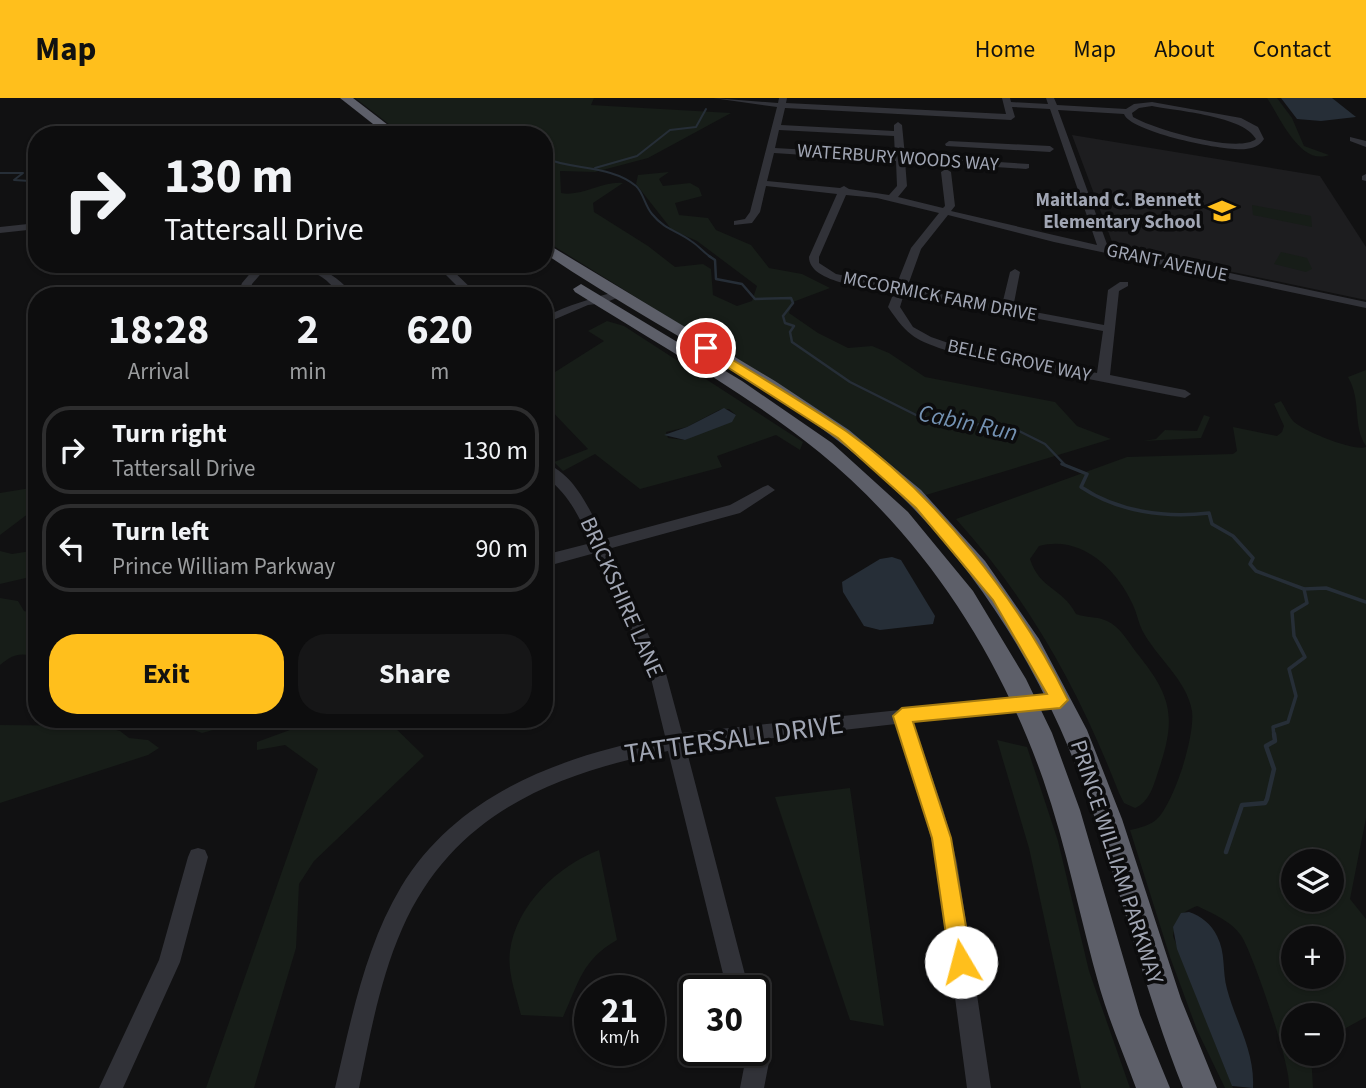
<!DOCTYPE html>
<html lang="en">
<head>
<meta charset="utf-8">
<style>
  body { margin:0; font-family:"Source Sans 3",sans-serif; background:#161617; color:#f1f3f6; height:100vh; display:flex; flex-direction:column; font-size:26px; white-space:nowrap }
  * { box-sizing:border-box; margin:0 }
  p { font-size:23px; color:#9a9c9e }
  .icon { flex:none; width:38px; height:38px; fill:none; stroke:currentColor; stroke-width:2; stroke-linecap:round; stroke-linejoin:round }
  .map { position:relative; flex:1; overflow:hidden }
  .details { position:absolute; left:28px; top:189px; width:525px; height:441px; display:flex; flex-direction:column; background:#0d0d0e; border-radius:28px; box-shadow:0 2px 5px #0004,0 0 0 2px #2d2d2e }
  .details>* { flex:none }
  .guide { position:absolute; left:28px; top:28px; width:525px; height:147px; border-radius:28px; box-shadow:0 2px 5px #0004,0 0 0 2px #2d2d2e; background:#0d0d0e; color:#f1f3f6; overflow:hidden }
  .controls { position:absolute; left:1281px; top:751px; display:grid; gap:14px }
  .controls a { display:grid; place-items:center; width:63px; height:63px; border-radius:50%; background:#0d0d0e; box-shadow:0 2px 5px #0004,0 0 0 2px #2d2d2e; font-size:35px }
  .speed { position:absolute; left:574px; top:877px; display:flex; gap:14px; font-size:35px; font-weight:700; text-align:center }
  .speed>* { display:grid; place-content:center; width:91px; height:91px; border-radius:50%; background:#0d0d0e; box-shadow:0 2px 5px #0004,0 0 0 2px #2d2d2e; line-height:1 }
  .speed small { font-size:18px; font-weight:400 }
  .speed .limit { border:4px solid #111; border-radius:10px; background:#fff; color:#111 }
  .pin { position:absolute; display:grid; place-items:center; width:60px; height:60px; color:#fff; margin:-30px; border:4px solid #fff; border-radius:50%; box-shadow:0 2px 7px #0007 }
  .me { position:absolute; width:77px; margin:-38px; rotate:352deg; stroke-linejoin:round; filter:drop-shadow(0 0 5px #0008) }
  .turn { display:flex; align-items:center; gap:24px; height:147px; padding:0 21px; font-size:32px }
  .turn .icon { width:91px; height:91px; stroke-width:2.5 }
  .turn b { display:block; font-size:49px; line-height:60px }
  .eta { display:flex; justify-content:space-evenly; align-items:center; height:119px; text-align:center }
  .eta b { font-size:42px; font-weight:700; line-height:49px }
  .button { display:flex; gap:14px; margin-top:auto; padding:14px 21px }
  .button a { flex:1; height:80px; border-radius:28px; background:#ffbf1c; color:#111; font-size:28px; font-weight:700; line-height:80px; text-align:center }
  .button a+a { background:#161617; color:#f1f3f6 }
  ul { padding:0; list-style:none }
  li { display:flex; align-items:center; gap:21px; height:88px; margin:0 14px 10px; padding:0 7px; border:4px solid #2d2d2e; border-radius:28px }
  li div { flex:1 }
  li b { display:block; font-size:26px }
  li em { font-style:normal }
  header { display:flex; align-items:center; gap:42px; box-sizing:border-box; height:98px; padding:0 35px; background:#ffbf1c; color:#111 }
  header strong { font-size:33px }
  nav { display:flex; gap:38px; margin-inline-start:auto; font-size:24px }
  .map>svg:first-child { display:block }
  .built { fill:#1d1d1f }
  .green { fill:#171d18; fill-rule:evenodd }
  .water { fill:#262e37 }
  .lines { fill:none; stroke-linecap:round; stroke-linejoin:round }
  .stream-far3 { stroke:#262e37; stroke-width:2 }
  .stream-far2 { stroke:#262e37; stroke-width:2.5 }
  .stream-far1 { stroke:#262e37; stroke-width:3.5 }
  .stream { stroke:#262e37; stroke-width:4.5 }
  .minor { fill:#313238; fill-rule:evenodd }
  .highway { fill:#5d5f69; fill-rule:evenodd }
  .route { fill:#ffbf1c; stroke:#a67c12; stroke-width:2 }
  .labels { text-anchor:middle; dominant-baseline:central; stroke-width:7; stroke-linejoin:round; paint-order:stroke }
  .far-street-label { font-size:19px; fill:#a1a6b4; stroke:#0c0c0d }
  .far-poi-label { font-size:19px; font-weight:bold; fill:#a1a6b4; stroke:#0c0c0d; text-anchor:end }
  .street-label { font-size:23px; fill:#a1a6b4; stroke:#0c0c0d }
  .water-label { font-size:24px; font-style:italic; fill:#7492b3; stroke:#0c0c0d }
  .near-street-label { font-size:28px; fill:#a1a6b4; stroke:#0c0c0d }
</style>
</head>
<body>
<header>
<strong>Map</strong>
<nav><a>Home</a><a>Map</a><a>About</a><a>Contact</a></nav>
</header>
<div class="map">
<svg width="1366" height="990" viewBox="0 0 1366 990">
  <rect width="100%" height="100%" fill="#111112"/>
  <path class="built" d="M1072 37 1320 78 1366 149V202L1114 149Z"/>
  <g class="green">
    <path d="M355 0H594L591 7 731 15 648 60 595 74 560 73 561 95C582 99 601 83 623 85L593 105 594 114 648 148 675 169 703 166 711 171 713 197 737 208 752 203 757 188 697 143 672 132 636 86 638 77 669 74 659 81 663 88 690 85 699 90 702 98 675 105 679 117 708 120 716 132 751 147 769 170 802 176 830 190 793 204 789 215 818 235 848 250 872 248 889 255 925 279 1055 304 1077 328 1111 341 926 397 835 323 544 142V37H403Z"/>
    <path d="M1267 0H1277L1292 20 1304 48 1329 57C1300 68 1280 19 1267 0Z"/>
    <path d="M1252 107 1311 118 1312 129 1253 117Z"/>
    <path d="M1281 154 1307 160 1312 171 1306 174 1274 166Z"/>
    <path d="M607 223 624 228 803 344 800 352 776 337 717 358 722 369 640 391 595 356 563 373 554 364 588 351 544 305V281L604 243 588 233ZM729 311 736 317 685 342 668 340 666 334 687 329 719 312Z"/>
    <path d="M1366 272V348C1352 327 1362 303 1348 279Z"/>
    <path d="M1281 303C1285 309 1288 317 1293 323 1303 333 1355 354 1366 349V720L1350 801 1366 821V919L1344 931 1332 929V917H1293V956H1311L1313 990H1289C1292 970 1254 859 1242 839 1233 824 1212 815 1197 808 1180 815 1177 819 1173 838L1233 990H1225L1197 932 1170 859 1130 732C1140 730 1152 727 1159 719 1175 700 1195 639 1192 613 1187 582 1156 559 1142 532 1138 524 1137 515 1133 507 1116 470 1081 437 1039 448L1030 461C1040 492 1062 489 1076 516 1086 520 1097 518 1107 523 1119 528 1128 543 1136 554 1171 597 1177 618 1159 671 1154 686 1150 704 1135 710L1124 705 1119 695C1079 592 1030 503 956 421L1127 359 1233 356 1237 353 1233 329 1277 338 1282 334 1284 328 1274 306ZM1293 763H1332V802H1293ZM1293 840H1332V878H1293Z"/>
    <path d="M1204 317 1210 319 1201 340 1143 343 1156 341 1165 332 1197 333Z"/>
    <path d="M37 389V409L0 437V395Z"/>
    <path d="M37 452V482L30 479 0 486V453L12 456Z"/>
    <path d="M0 500 18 503 24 513 37 516V559C20 554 13 556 0 567Z"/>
    <path d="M165 621H254L202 635Z"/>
    <path d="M320 621H386L424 658 314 763 299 786 296 850 254 990H206L318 671 285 647 257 652V644Z"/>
    <path d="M0 627 101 628 120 633 129 640 148 642 159 650 148 657 0 705Z"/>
    <path d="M997 642 1027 649 1058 743 1089 873 1130 990H1081L1029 750Z"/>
    <path d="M850 690 884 928 850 922 775 699Z"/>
    <path d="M599 752 617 842C582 862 579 884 563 919L521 917C516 897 507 873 510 853 516 807 558 768 599 752Z"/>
  </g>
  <g class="water">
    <path d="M1281 0H1332L1356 19 1321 23 1297 21Z"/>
    <path d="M724 310 736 317 732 324 685 342 664 337 687 329Z"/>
    <path d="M892 459 901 462 935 518 933 526 880 532 864 528 843 494 842 484 880 461Z"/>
    <path d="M1189 814C1200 817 1212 827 1217 838 1226 855 1222 873 1227 891 1236 925 1255 953 1253 990L1232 988 1177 851 1173 829 1181 815Z"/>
  </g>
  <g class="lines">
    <g class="stream-far3">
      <path d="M544 60C572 72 611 67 636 88 643 94 645 108 652 116 665 132 676 132 691 143 699 148 704 155 712 160"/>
      <path d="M595 70 637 58 670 32 696 29 706 11"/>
      <path d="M0 75H23L14 82 30 83 37 79"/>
    </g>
    <path class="stream-far2" d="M709 158 715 162 716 181 742 186 755 201 791 200 793 205 783 218 785 225 794 228 790 234 792 244 850 284 918 318 973 327 990 325 1019 333 1045 346 1066 368"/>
    <g class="stream-far1">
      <path d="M1062 366 1087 376 1081 389C1118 414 1165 420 1209 415L1212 426 1233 438 1253 460 1250 466 1256 473 1304 491 1326 490 1366 504"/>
      <path d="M1274 638 1273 629 1288 624 1296 598 1289 571 1305 559 1294 538 1292 514 1307 505 1304 491"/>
    </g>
    <path class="stream" d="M1226 754 1242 707 1265 705 1267 701 1274 671 1266 648 1275 643 1274 636"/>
    <g class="minor">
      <path d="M713 0 778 5 779 0H787L786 5 1006 16 1002 0H1010L1011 4 1048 6 1046 0H1054L1057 7 1126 11 1134 6 1152 4 1241 20 1258 29 1264 41C1259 48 1254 50 1246 51 1226 54 1130 34 1124 16L1058 12 1108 149 1366 204V210L1054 144 948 117 921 151 907 190 1002 207 1010 174 1015 171 1020 174 1013 210 1104 227 1108 192 1120 184H1128V188L1119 193 1110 277 1185 292 1191 296 1185 300 951 254C916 242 909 240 888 209L894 194C873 190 809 186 809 159L837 96 766 88 760 114 752 125 734 127V123L745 121 750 114 777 9ZM1152 8C1177 13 1244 18 1256 41 1238 56 1153 31 1133 19L1132 15 1139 10ZM1012 9 1050 11 1097 147 951 113 955 108 951 74 946 71 941 74 945 108 943 110 898 99 907 88 905 63 1026 71 1029 70V66L905 58 902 27 898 24 894 27V33L781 27 785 10 1011 22 1015 19ZM779 32 894 38 895 57 775 50ZM774 55 896 63 897 88 889 97 849 91 844 88 840 90 767 83ZM846 97 877 100 939 115 911 150 896 188 836 176 819 165V159ZM904 196 1103 233 1097 275 957 248 931 239 913 229 900 209Z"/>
      <path d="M1350 39 1366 43V49L1350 43Z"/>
      <path d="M949 43 1050 48 1054 51 1050 54 946 48 945 46Z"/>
      <path d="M1366 76V83L1362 82V78Z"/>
      <path d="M37 125V131L0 135V129Z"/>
      <path d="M258 166C300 166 325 162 354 198 334 198 334 184 316 176 301 169 281 172 264 172L252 186 249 198H237L242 185Z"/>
      <path d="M435 166H446L479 198H467Z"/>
      <path d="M618 193 622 194V198L604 205 588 207 544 226V219C569 207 592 200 618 193Z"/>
      <path d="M544 365C575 375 591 414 604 441L730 407 763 389 768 387 775 392 740 415 608 451 665 572 682 635 1060 595 1066 597 1069 602 1066 607 1060 609 913 624 944 714 957 764 991 990H967L937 764 924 714 896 626 686 650 749 892H727L668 653C553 676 453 716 402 831 380 881 370 937 359 990H335C351 922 365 849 401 789 458 695 562 658 665 638L649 572 595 455 544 469V457L591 445C578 416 569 397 544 377Z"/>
      <path d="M198 750 205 752 208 759 180 864 123 990H99L159 862 188 759 191 752Z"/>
      <path d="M754 941 762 944 769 964 764 990H740L745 964 743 952H754Z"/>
    </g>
    <g class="highway">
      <path d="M340 0H353L401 37H387Z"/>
      <path d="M544 144 775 283 849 332 921 392 985 463 1039 541 1087 632 1122 721 1181 901 1217 990H1183C1136 873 1112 746 1060 630 1010 518 935 417 837 342 745 271 640 220 544 155Z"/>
      <path d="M581 186 742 283 832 345 908 414 973 493 1026 581 1052 635 1080 712 1140 917 1170 990H1136C1124 957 1110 925 1100 891 1080 821 1067 750 1043 681 998 554 924 440 819 354 744 293 657 246 575 194L573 191Z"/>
    </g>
  </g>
  <path class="route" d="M702 248H710C755 276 802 303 846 333 936 396 1020 504 1068 602L1060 610 913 624 951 740 972 864 969 872 961 875 953 872 950 864 932 740 893 618 902 610 1047 596 993 502 916 410 838 340 702 253Z"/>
  <defs>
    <symbol id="school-bare" viewBox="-9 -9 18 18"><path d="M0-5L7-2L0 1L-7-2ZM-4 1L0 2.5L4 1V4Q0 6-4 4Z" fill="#ffbf1c" stroke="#0c0c0d" stroke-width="2.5" paint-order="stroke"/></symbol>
  </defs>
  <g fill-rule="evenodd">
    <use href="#school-bare" x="1203" y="94" width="38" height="38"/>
  </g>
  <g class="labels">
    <g class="far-street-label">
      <text transform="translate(898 60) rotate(4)">WATERBURY WOODS WAY</text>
      <text transform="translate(1167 165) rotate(12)">GRANT AVENUE</text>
      <text transform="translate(940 199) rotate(11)">MCCORMICK FARM DRIVE</text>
      <text transform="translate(1019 263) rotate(12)">BELLE GROVE WAY</text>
    </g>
    <g class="far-poi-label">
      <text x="1201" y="102">Maitland C. Bennett<tspan x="1201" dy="22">Elementary School</tspan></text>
    </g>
    <g class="street-label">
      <text transform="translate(622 499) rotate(66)">BRICKSHIRE LANE</text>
      <text transform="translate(1117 764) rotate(72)">PRINCE WILLIAM PARKWAY</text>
    </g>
    <g class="water-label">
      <text transform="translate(968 325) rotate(12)">Cabin Run</text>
    </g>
    <g class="near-street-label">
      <text transform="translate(734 641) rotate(-8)">TATTERSALL DRIVE</text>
    </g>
  </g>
</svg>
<div class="controls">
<a><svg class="icon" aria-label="layers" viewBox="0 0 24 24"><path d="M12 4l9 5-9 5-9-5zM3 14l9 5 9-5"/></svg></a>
<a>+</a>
<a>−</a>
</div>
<div class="speed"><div>21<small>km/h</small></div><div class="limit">30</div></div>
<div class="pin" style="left:706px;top:250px;background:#d93025"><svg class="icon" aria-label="arrive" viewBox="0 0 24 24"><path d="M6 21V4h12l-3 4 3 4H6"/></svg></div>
<svg class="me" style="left:961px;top:864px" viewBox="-20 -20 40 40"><circle r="19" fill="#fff"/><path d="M0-13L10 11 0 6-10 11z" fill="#ffbf1c"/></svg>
<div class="guide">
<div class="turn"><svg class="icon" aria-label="right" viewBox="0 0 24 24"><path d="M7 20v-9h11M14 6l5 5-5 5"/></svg><div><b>130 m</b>Tattersall Drive</div></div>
</div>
<section class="details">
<div class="eta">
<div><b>18:28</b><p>Arrival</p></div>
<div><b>2</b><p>min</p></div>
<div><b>620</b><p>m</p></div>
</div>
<ul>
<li><svg class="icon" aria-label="right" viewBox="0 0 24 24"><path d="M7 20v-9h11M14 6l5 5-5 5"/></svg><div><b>Turn right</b><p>Tattersall Drive</p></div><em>130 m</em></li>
<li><svg class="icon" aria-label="left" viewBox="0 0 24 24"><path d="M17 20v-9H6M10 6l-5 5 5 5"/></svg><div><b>Turn left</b><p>Prince William Parkway</p></div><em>90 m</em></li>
</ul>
<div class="button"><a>Exit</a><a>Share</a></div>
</section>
</div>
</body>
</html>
